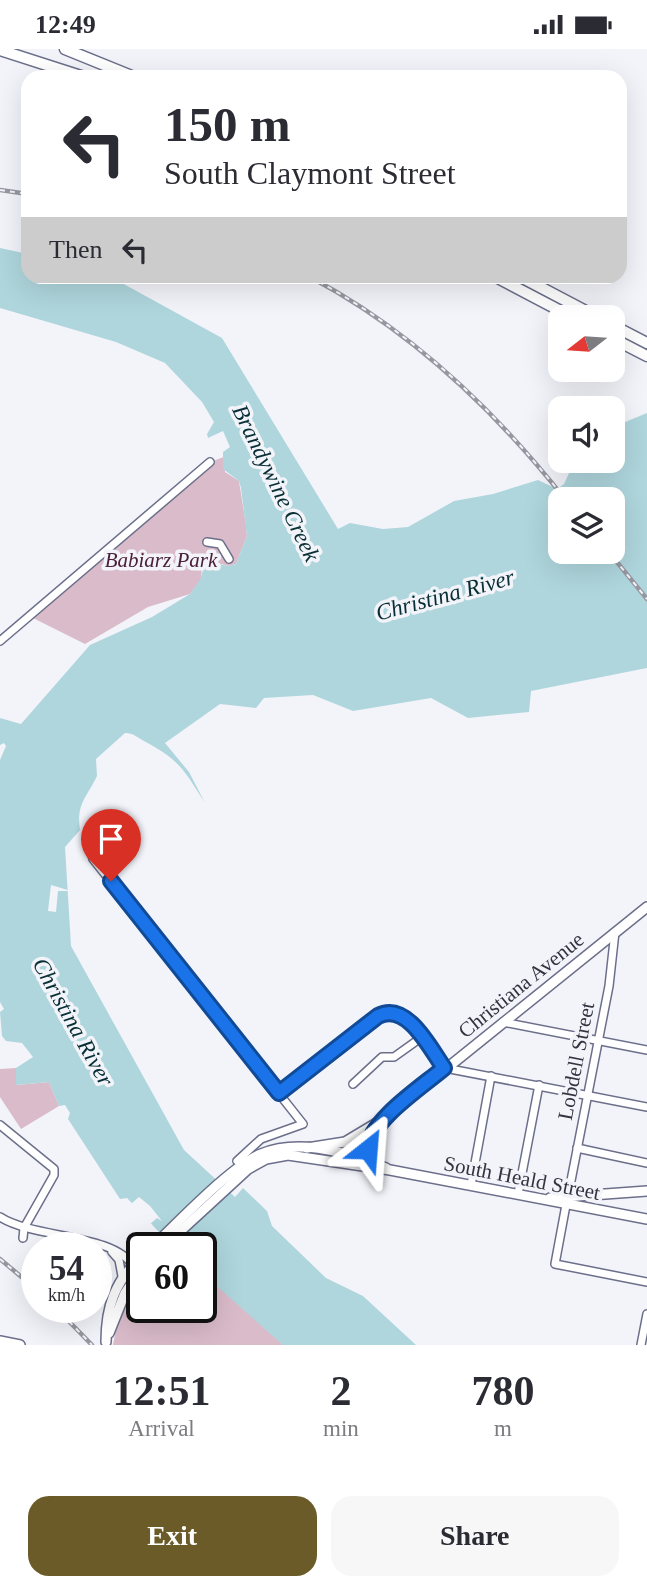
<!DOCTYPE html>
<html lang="en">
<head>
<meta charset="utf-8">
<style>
  body { margin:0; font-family:"Times New Roman",serif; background:#f7f7f7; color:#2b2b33; height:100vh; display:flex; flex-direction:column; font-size:26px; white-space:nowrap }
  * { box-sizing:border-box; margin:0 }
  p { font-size:23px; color:#7c7c81 }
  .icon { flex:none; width:38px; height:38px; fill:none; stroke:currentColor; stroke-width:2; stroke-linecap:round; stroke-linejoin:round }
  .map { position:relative; height:1296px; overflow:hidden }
  .drawer { display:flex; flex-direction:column; background:#fff; flex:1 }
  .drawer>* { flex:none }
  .top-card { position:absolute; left:21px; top:21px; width:606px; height:214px; border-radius:21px; box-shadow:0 7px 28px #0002; background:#fff; color:#2b2b33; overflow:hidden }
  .needle { width:46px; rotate:253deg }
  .controls { position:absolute; left:548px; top:256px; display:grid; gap:14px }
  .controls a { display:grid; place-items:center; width:77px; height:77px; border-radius:14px; background:#fff; box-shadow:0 7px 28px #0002; font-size:35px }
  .speed { position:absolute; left:21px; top:1183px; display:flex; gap:14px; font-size:35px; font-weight:700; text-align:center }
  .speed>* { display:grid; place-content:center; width:91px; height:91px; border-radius:50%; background:#fff; box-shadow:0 7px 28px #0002; line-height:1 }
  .speed small { font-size:18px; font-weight:400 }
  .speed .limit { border:4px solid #111; border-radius:10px; background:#fff; color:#111 }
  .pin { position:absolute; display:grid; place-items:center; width:60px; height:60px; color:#fff; margin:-72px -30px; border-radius:50% 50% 50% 0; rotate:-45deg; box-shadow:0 0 7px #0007 }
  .pin .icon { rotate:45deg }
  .me { position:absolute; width:77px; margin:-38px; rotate:28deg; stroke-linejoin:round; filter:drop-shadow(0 0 5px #0008) }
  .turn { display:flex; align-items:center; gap:24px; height:147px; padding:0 28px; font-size:32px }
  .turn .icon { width:91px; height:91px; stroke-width:2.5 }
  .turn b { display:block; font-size:49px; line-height:60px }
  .then { display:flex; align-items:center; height:66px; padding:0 28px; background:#0003; gap:14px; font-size:26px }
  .eta { display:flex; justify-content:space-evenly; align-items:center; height:119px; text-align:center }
  .eta b { font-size:42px; font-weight:800; line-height:49px }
  .primary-button { display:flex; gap:14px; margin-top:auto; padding:14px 28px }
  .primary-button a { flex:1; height:80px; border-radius:21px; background:#6b5b28; color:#fff; font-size:28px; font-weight:800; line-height:80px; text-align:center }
  .primary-button a+a { background:#f7f7f7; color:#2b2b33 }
  .status { display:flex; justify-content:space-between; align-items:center; height:49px; padding:0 35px; background:#fff; direction:ltr }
  .status svg { height:19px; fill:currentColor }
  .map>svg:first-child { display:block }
  .green { fill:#dabbca }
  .water { fill:#afd6dd; fill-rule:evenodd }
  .pier { fill:#f3f4fa }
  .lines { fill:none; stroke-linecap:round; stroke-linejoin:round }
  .minor-casing { stroke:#6b6f8a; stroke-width:10 }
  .major-casing { stroke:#6b6f8a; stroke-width:12 }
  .highway-casing { stroke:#6b6f8a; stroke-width:13 }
  .minor { stroke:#fff; stroke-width:7 }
  .major { stroke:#fff; stroke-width:9 }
  .highway { stroke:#fff; stroke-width:10 }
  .rail-casing { stroke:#9697a0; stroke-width:4.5 }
  .rail { stroke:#f3f4fa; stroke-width:2; stroke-dasharray:5; stroke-linecap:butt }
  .route-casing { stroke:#114b97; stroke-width:18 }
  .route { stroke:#1a73e8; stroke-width:12 }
  .labels { text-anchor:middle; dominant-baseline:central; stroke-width:7; stroke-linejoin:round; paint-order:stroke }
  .park-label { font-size:21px; font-style:italic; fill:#4b2038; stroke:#f3f4fa }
  .street-label { font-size:21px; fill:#323440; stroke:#f3f4fa }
  .water-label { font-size:23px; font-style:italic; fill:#072f35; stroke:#f3f4fa }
</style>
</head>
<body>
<div class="status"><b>12:49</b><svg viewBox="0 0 49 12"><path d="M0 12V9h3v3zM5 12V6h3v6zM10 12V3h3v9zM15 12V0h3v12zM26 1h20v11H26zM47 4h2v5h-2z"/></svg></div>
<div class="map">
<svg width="647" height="1296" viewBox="0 0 647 1296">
  <rect width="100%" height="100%" fill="#f3f4fa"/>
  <g class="green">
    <path d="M224 408 225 423 239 432 246 476 247 487 236 515 228 517 211 512 202 518 201 531 190 545 148 558 85 595 33 569 210 413Z"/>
    <path d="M16 1019V1036L49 1033 59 1057 21 1080 0 1048V1020Z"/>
    <path d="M201 1220 284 1296H113L117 1274 142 1224V1258H201Z"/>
  </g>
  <path class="water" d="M0 199 28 205V228H111L222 289 338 480 350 474 383 480 408 478 454 452 493 445 538 431 557 440 564 435 575 411H612L613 378 647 364V619L531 642 529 663 468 669 431 649 353 662 313 646 264 649 256 659 220 655 165 694 189 723 205 754C183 720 181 712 144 692 136 688 134 684 125 684L96 710 97 727C87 748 76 755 80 781L65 798 71 897 184 1101 235 1148 243 1139 267 1162 272 1177 326 1229 363 1247 416 1296H283L201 1223V1199H174L127 1149 120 1150 68 1070 70 1064 65 1056 59 1057 49 1033 16 1036V1019L33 1008 22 994 6 992 2 987 0 963 4 960 0 953V711L6 697 4 694 0 696V669L21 675 90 596 152 568 190 545 200 531 206 512 228 517 236 515 247 487 241 439 239 432 223 420V403L230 398 223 382 208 389 207 385 214 373 202 353 165 314 116 293 0 259ZM560 450H612V502H560Z"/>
  <g class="pier">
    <path d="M51 836 71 842H58L56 863 48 862Z"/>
    <path d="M139 1148 150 1157 162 1172 157 1169 149 1176 131 1155Z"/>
  </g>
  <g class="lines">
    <defs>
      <g id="minor">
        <path d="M207 493 220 495 229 510"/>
        <path d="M0 592 210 413"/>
        <path d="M101 788 91 803 93 810 303 1075 261 1090 237 1112"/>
        <path d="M503 973 647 1001"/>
        <path d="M353 1035 382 1008H394L422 988"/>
        <path d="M279 1044 378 967 389 962 403 967 445 1019 647 1058"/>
        <path d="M0 1076 54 1120V1126L24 1179 23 1189"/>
        <path d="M577 1099 647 1114"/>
        <path d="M471 1136 491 1027"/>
        <path d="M518 1145 539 1036"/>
        <path d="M568 1147 609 937 615 883"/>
        <path d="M566 1156 555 1215 647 1233"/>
        <path d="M0 1168C34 1190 114 1184 134 1218"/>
        <path d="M112 1203 119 1211 122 1227"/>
        <path d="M641 1296 647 1265"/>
      </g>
      <g id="major">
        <path d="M307 1099 345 1093 385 1069 647 858"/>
        <path d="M352 1112 382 1073"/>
        <path d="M550 1149 647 1142"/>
        <path d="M151 1199C177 1175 231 1117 261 1105 299 1089 350 1104 386 1119"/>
        <path d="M162 1199 248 1120 266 1110 288 1106 390 1121 647 1170"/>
        <path d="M109 1284 125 1244 142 1219"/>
        <path d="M0 1292 20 1296"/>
        <path d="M106 1293C106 1257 115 1232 142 1207"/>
      </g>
      <g id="highway">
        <path d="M65 0 134 28"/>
        <path d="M0 1 84 28"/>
        <path d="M496 228 572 268"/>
        <path d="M521 228 597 268"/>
        <path d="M612 276 647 294"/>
        <path d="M612 289 647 307"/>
      </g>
    </defs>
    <use href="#minor" class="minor-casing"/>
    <use href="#major" class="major-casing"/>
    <use href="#highway" class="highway-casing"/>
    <use href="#minor" class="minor"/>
    <use href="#major" class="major"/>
    <use href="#highway" class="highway"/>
    <defs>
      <g id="rail">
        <path d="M0 141 28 145"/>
        <path d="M310 228C412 282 494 360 565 450"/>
        <path d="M608 502 647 550"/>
        <path d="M0 1210 37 1241"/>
        <path d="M55 1258 92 1296"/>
      </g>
    </defs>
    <use href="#rail" class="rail-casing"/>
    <use href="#rail" class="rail"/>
  </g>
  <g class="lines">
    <defs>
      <path id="route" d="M111 832 279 1044 378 967C407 952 430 999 444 1019 423 1037 369 1072 368 1100"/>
    </defs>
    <use href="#route" class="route-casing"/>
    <use href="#route" class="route"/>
  </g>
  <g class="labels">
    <g class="park-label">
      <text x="161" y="511">Babiarz Park</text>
    </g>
    <g class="street-label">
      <text transform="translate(521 936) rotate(-39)">Christiana Avenue</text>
      <text transform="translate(576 1012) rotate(-79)">Lobdell Street</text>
      <text transform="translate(522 1129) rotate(11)">South Heald Street</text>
    </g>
    <g class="water-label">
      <text transform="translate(276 434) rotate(64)">Brandywine Creek</text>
      <text transform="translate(445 546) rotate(-15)">Christina River</text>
      <text transform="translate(73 973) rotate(61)">Christina River</text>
    </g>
  </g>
</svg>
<div class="controls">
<a><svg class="needle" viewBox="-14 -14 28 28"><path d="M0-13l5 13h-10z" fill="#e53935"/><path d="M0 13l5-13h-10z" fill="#7c7c81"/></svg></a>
<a><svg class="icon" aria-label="sound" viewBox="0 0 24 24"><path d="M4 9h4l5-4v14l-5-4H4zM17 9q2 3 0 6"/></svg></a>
<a><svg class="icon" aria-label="layers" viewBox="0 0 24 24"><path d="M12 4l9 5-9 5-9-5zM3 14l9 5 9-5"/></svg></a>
</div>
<div class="speed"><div>54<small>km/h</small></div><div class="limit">60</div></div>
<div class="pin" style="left:111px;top:832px;background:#d93025"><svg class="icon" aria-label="arrive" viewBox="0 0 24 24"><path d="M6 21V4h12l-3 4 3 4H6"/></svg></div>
<svg class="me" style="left:368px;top:1100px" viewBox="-20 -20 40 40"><path d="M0-17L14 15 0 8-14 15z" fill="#1a73e8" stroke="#fff" stroke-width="4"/></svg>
<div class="top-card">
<div class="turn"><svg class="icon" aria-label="left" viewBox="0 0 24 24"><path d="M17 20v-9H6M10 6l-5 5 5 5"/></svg><div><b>150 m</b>South Claymont Street</div></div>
<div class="then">Then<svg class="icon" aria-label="left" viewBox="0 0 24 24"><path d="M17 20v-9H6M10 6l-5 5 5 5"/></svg></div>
</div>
</div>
<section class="drawer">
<div class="eta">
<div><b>12:51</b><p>Arrival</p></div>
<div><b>2</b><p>min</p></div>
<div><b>780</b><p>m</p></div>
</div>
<div class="primary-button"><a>Exit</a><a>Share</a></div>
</section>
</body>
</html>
